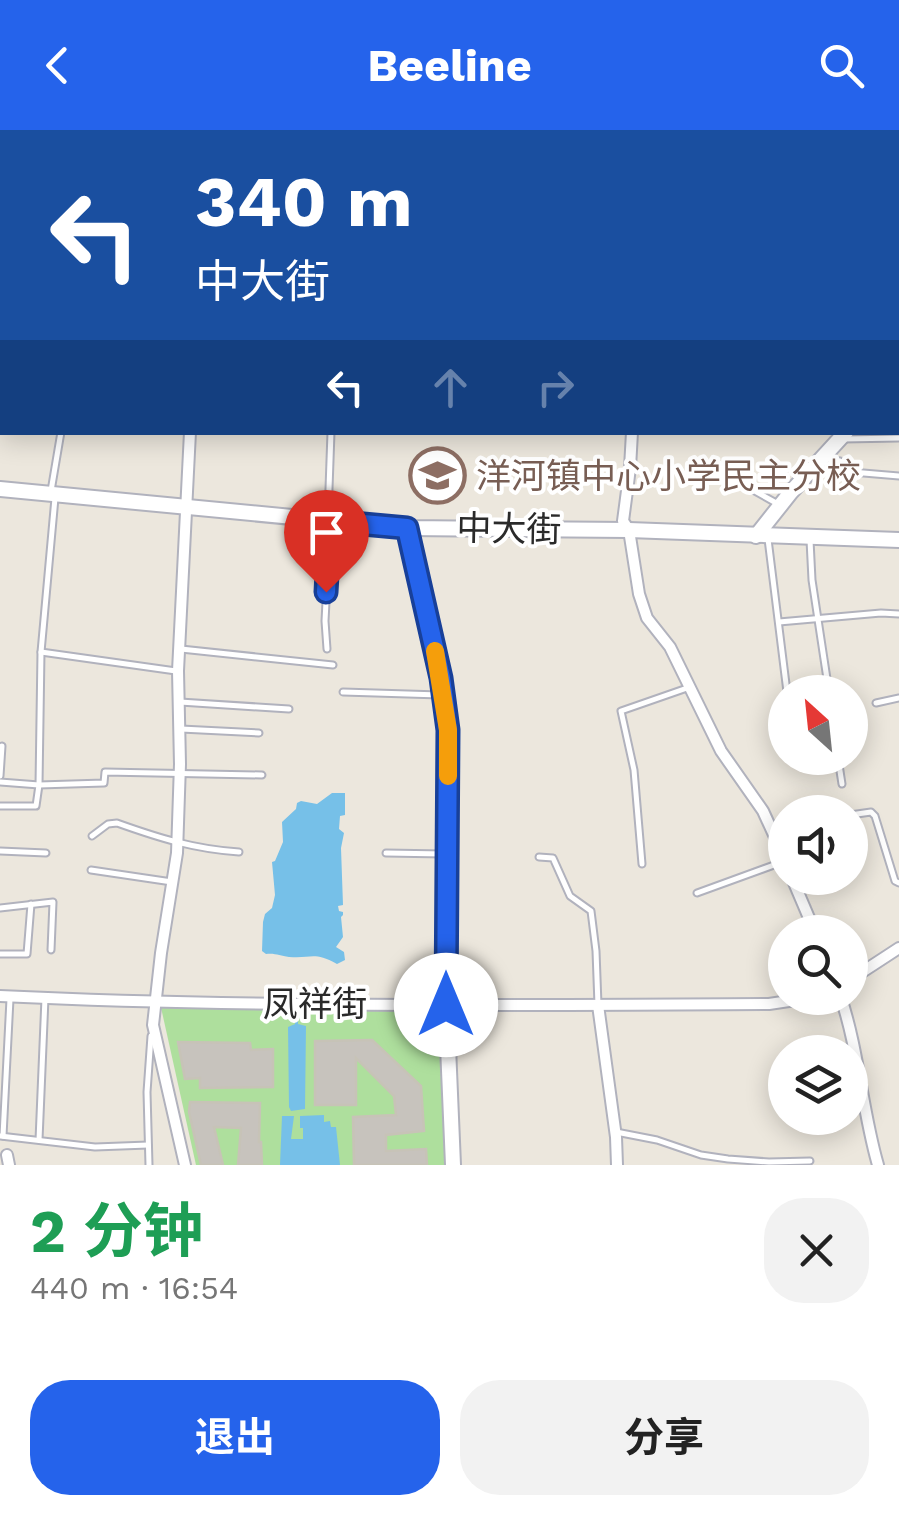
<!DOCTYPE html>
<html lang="zh">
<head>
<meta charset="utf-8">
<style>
  body { margin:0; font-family:"Work Sans","Noto Sans SC",sans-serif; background:#f2f2f2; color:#222; height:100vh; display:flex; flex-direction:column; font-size:38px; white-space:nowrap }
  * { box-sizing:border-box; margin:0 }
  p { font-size:32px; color:#767676 }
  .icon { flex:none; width:55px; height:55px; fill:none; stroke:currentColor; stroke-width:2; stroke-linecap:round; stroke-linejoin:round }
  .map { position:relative; height:1035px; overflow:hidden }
  .details { display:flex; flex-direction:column; background:#fff; flex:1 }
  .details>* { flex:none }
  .top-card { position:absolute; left:0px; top:0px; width:900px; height:305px; box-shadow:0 5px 25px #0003; background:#1a4fa0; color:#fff; overflow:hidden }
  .needle { width:65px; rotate:333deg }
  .controls { position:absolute; left:768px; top:545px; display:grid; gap:20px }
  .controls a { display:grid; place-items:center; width:100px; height:100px; border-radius:50%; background:#fff; box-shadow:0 5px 25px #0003; font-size:50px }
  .pin { position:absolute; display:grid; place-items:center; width:85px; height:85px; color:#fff; margin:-102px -42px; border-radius:50% 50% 50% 0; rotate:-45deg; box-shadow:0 0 10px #0007 }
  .pin .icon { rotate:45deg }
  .me { position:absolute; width:110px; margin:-55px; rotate:0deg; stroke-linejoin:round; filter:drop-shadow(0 0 8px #0008) }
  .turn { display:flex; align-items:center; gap:35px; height:210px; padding:0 30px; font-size:45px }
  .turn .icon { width:130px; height:130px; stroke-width:2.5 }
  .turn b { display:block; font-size:70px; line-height:85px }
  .lanes { display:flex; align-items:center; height:95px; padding:0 30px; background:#0003; justify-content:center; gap:50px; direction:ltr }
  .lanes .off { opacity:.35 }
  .round { display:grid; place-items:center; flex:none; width:105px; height:105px; border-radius:40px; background:#f2f2f2 }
  .overview { display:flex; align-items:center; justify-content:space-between; height:170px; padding:0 30px }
  h1 { font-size:60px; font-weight:700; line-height:75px; color:#1e9e55 }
  .primary-button { display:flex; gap:20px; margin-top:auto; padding:20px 30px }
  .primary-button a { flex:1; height:115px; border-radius:40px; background:#2563eb; color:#fff; font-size:40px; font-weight:700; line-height:115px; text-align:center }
  .primary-button a+a { background:#f2f2f2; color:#222 }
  header { display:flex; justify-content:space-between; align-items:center; height:130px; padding:0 30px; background:#2563eb; color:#fff; font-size:45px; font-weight:700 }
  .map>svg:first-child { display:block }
  .green { fill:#aedf9d }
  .water { fill:#76c0e8 }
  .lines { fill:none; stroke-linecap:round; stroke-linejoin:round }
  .stream { stroke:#76c0e8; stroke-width:2.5 }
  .building { fill:#c7c3bd; stroke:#c7c3b7; stroke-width:2.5 }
  .lane-casing { stroke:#b1b2bd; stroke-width:9 }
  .street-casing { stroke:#b1b2bd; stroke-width:14 }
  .secondary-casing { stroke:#b1b2bd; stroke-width:18 }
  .lane { stroke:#fff; stroke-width:5 }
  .street { stroke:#fff; stroke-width:10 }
  .secondary { stroke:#fff; stroke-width:14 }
  .route-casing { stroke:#184099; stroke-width:25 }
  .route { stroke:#2563eb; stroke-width:18 }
  .slow { stroke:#f59e0b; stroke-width:18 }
  .labels { text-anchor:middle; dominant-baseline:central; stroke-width:8; stroke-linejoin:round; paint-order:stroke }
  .education-label { font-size:35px; fill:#785e54; stroke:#fff; text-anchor:start }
  .street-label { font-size:35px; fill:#2a2a2a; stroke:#fff }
</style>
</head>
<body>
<header><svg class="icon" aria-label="back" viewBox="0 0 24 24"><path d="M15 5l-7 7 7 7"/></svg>Beeline<svg class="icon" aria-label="search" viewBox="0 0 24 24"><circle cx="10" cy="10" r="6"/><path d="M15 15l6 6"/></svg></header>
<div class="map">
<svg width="899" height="1035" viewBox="0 0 899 1035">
  <rect width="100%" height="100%" fill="#ece7dd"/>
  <path class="green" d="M160 873H437L440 884 446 1035H196Z"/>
  <g class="water">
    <path d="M332 663H345V685L340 686 339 699 344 703 341 718 343 775 338 776 339 781 343 782V785L341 787 343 807 336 817 344 822 345 830 337 834C313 821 312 829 289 827 280 826 276 823 266 824L262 821 263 792 265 784 272 778 275 765 272 732 275 731 283 712 282 692 296 679 297 673 301 671 317 674Z"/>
    <path d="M306 875V888H298V894L306 896 305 979 291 981 289 977 288 897 295 894V888L288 887V876Z"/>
    <path d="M324 985V992L330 991 331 997H336L340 1035H280L282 986H294L291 1009H303V998H300V986Z"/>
  </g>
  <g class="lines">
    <g class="stream">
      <path d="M652 0 658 2"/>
      <path d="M898 100 899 101"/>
    </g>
  </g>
  <g class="building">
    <path d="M372 910 421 956 424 1001 386 1005V1021L426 1019 427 1035H354L353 987 396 985 394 966 356 928V975H315V911Z"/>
    <path d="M178 912 250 913 251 920 273 919V957L200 958V948L185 949Z"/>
    <path d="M190 972 260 973 259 1012H261L262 1035H238L241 998 214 997 223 1035H201L189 982Z"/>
  </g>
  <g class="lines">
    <defs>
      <g id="lane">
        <path d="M52 2 53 0"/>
        <path d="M70 2 71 0"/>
        <path d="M92 2 93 0"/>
        <path d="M126 2 127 0"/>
        <path d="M150 2 151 0"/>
        <path d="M167 2 168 0"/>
        <path d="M204 2 205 0"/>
        <path d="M301 2V0"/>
        <path d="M349 2V0"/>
        <path d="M0 19 2 20"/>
        <path d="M898 181 899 182"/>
        <path d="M898 217H899"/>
        <path d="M843 309 899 308"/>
        <path d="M827 329 840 331V341L899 346"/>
        <path d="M700 336 728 346 778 374"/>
        <path d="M51 361 61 302"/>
        <path d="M328 387 331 302"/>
        <path d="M768 409 787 562"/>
        <path d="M810 410 812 450 829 562"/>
        <path d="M779 492 881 483 899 484"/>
        <path d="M181 519 333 535"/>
        <path d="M327 519 325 491 330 394"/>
        <path d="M41 522 176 541"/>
        <path d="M343 562 440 565"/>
        <path d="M180 572 289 579"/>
        <path d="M876 573 899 568"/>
        <path d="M181 599 259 603"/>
        <path d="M838 628 842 654"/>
        <path d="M0 646 2 616"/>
        <path d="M0 652 39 655 104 653 105 642 262 645"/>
        <path d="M0 676H36L39 655 41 522 55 368"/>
        <path d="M850 685 871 682 875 686 895 751 899 753"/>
        <path d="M92 706 108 694 117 693C159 708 194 719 239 722"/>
        <path d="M0 721 46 723"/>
        <path d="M386 723 444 724"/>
        <path d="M539 727 553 728 570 766 591 781 596 821 598 875"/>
        <path d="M642 734 634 640 621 581 690 557"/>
        <path d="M91 740 172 752"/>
        <path d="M697 763 785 731"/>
        <path d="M0 778 53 772 51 820"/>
        <path d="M0 824H27L31 774"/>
        <path d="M616 1002 657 1010 701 1025 728 1029 769 1032 810 1031"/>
        <path d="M0 1006 95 1017 148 1015"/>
        <path d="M3 1006 10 869"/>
        <path d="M39 1010 45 868"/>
        <path d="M149 1035 147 962 151 906"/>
      </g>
      <g id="street">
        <path d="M237 2 238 0"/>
        <path d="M638 2V0"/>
        <path d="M632 302 630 338 623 391 629 400 639 464 647 488 670 517 721 621 763 681 785 729"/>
        <path d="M792 748 815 802"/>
        <path d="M850 850 899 818"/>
        <path d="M0 866C256 878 513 875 769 874L809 868"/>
        <path d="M841 868C859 922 862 980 878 1035"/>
        <path d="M598 875 616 1007 617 1035"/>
        <path d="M7 1025 9 1035"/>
        <path d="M185 1035 153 895 161 823 177 723 180 634 178 541 190 302"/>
      </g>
      <g id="secondary">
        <path d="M697 0 703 2"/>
        <path d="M898 77 899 78"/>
        <path d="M898 248 899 247"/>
        <path d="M0 359 407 398 629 400 899 410"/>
        <path d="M407 398 441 548 448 600 446 869 453 1035"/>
        <path d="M756 406 791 362 846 302"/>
      </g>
    </defs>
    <use href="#lane" class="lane-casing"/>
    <use href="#street" class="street-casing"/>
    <use href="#secondary" class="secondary-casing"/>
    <use href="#lane" class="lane"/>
    <use href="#street" class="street"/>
    <use href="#secondary" class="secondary"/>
  </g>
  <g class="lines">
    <defs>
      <path id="route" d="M326 462 330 391 407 398 441 548 448 600 446 875"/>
    </defs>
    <use href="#route" class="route-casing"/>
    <use href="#route" class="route"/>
    <path class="slow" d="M435 521 448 600V646"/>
  </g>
  <defs>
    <symbol id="school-ring" viewBox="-11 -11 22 22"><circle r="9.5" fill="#fff" stroke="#8d6e63" stroke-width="1.5"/><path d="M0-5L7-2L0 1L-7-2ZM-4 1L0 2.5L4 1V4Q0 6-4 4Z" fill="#8d6e63"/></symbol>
  </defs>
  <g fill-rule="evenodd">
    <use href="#school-ring" x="406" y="314" width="63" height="63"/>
  </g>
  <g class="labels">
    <g class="education-label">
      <text x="476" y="346">洋河镇中心小学民主分校</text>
    </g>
    <g class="street-label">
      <text transform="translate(509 399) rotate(1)">中大街</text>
      <text x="315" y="874">凤祥街</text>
    </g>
  </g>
</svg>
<div class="controls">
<a><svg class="needle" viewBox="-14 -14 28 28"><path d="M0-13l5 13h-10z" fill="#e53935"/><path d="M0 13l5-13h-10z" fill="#767676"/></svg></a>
<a><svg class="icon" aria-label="sound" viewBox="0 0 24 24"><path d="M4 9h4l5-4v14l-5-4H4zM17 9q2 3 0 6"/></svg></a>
<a><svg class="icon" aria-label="search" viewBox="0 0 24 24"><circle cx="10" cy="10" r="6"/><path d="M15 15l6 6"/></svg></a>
<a><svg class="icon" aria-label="layers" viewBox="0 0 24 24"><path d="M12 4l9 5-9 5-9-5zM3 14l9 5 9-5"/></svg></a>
</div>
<div class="pin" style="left:326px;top:462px;background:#d93025"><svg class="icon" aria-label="arrive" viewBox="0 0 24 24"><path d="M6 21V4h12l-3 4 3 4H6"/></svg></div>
<svg class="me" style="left:446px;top:875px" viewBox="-20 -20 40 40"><circle r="19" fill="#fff"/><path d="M0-13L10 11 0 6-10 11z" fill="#2563eb"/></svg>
<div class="top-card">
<div class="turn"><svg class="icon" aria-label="left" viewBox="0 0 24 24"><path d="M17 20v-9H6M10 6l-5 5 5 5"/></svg><div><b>340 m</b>中大街</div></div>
<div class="lanes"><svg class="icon" aria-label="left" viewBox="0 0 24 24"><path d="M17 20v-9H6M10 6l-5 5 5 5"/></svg><svg class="icon off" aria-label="ahead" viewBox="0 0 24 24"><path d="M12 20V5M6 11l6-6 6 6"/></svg><svg class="icon off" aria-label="right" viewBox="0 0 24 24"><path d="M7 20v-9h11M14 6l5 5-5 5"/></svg></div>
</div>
</div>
<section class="details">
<div class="overview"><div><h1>2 分钟</h1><p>440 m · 16:54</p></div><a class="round"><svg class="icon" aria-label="close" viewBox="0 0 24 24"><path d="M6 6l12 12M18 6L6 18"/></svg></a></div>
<div class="primary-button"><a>退出</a><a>分享</a></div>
</section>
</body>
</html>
